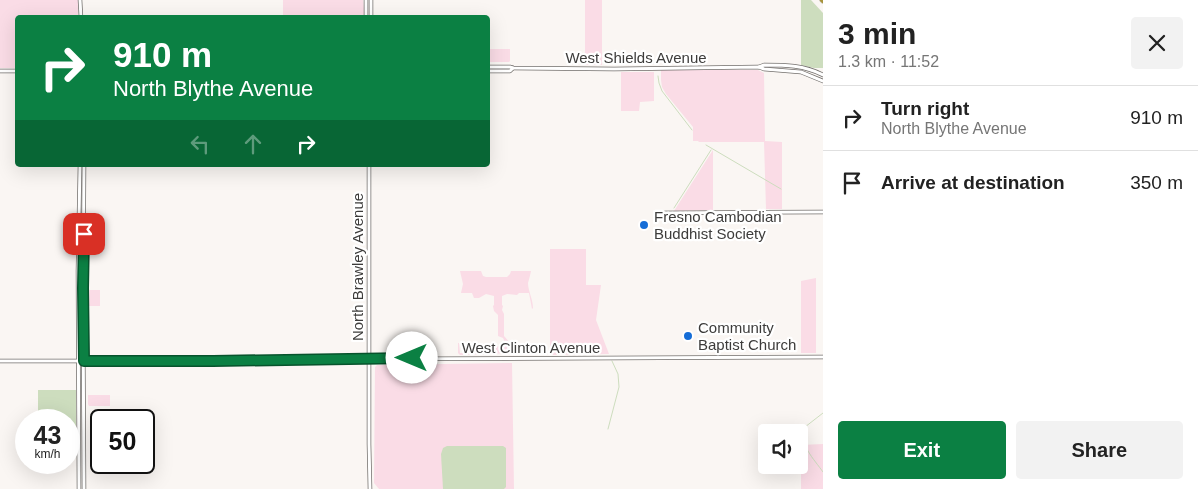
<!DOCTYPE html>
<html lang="en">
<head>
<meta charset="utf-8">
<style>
  body { margin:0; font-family:Arial,sans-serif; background:#f2f2f2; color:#222; height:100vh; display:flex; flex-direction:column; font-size:19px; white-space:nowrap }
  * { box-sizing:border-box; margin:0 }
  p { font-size:16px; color:#767676 }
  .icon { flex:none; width:28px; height:28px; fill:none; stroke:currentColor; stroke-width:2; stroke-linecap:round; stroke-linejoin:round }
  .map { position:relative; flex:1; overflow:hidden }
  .details { display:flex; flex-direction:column; background:#fff; width:375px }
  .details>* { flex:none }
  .guide { position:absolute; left:15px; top:15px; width:475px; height:152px; border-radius:5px; box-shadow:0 5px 20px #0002; background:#0b8043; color:#fff; overflow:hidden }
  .controls { position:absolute; left:758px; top:424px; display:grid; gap:10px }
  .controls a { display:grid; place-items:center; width:50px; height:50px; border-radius:5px; background:#fff; box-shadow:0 5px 20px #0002; font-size:25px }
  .speed { position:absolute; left:15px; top:409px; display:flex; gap:10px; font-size:25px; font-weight:700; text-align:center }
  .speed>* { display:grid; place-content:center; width:65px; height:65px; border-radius:50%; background:#fff; box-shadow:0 5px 20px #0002; line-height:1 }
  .speed small { font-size:12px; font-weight:400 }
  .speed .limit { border:2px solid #111; border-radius:8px; background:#fff; color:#111 }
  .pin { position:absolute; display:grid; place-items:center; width:42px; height:42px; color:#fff; margin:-21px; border-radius:10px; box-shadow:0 2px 8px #0006 }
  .me { position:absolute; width:55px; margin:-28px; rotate:270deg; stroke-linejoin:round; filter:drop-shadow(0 0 4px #0008) }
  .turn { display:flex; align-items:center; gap:18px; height:105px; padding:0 15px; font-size:22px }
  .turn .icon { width:65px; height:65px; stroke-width:2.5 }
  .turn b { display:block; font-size:35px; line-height:42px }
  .lanes { display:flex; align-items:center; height:48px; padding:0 15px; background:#0003; justify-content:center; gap:25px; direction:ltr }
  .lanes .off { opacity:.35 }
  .round { display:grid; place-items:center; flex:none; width:52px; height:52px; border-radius:5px; background:#f2f2f2 }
  .overview { display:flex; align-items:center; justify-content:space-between; height:85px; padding:0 15px }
  h1 { font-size:30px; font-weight:600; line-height:38px }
  .action { display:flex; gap:10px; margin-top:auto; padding:10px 15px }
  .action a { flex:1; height:58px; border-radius:5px; background:#0b8043; color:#fff; font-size:20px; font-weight:600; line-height:58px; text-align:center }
  .action a+a { background:#f2f2f2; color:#222 }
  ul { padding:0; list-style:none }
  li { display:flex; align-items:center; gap:15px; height:65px; padding:0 15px; border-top:1px solid #e0e0e0 }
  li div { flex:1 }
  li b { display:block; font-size:19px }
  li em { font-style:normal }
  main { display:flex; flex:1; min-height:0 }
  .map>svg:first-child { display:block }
  .green { fill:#fadce6 }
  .water { fill:#cdddbe }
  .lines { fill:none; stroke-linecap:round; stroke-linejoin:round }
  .stream { stroke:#cdddbe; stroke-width:1 }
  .secondary-casing { stroke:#726f6c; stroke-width:4.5 }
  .highway-casing { stroke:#d4d4d4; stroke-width:5.5 }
  .secondary { stroke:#fff; stroke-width:3 }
  .highway { stroke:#a8933b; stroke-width:4.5 }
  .route-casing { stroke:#07532c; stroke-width:12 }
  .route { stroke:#0b8043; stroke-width:9 }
  .poi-dot { fill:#156dd7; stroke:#fff; stroke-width:2 }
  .labels { text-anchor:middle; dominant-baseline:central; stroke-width:4.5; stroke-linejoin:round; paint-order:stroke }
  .street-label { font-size:15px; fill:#3d3c3b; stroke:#fff }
  .poi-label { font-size:15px; fill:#3d3c3b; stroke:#fff; text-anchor:start }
</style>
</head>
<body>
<main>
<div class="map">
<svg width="823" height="489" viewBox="0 0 823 489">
  <rect width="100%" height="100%" fill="#faf6f3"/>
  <g class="green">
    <path d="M0 0H78V17L18 18 17 68H0Z"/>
    <path d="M283 0H363L365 17H283Z"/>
    <rect x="585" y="0" width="17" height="65"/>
    <path d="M488 49H510V61L509 62H488Z"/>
    <path d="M661 69 758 70 764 73 765 141 782 142V209H766L764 142H699L698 141H693V127L666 94 662 87 661 80Z"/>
    <path d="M621 72H654V101L640 102 639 111H621Z"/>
    <path d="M713 150V210L674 211Z"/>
    <path d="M550 249H586V285H601L596 320 609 354 550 355Z"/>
    <path d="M460 271H481L483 276 486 277H507L510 274 511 271H531C530 276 529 279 528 283 528 291 533 299 533 308L532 309 529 293H519L517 295 507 294 502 296V305L503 306 502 310 504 314V336C509 341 513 347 510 353L460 355 458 353V343H459L460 353H495V345C499 348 504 347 505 342L503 338 498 336V315L494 311 493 306 494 305V296L486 294 479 298H474L472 293H461L463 284Z"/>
    <path d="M816 278V353H801V281Z"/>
    <path d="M86 290H100V306H87L86 300Z"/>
    <path d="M512 363 514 489H379L374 483 375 367 377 365Z"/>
    <path d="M88 395H110V406H89L88 404Z"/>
    <path d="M823 444V489H801V445Z"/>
  </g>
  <g class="water">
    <path d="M801 0H811L823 13V68H814L801 65Z"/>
    <path d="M38 390H76V433H69V420H38Z"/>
    <path d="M447 446H503L506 448V487L504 489H443L441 454 443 448Z"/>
  </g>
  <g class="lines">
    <g class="stream">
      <path d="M658 76 659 83 662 91 692 130"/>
      <path d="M706 145 781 189"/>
      <path d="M674 208 711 150"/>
      <path d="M823 413 805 427C798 444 814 459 823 472"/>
      <path d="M608 429 619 387 618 374 612 361"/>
    </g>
    <defs>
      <g id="secondary">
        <path d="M80 0 81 18"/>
        <path d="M366 0V18"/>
        <path d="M371 0V18"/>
        <path d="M488 67H510L513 68 614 69 759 67 764 69 801 72 823 81"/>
        <path d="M759 67 764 65C785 65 804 65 823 75"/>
        <path d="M0 71H18"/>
        <path d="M488 71H510L513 68"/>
        <path d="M84 165 83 308 84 489"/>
        <path d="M369 165V444L370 489"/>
        <path d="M657 213 823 212"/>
        <path d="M0 361H213L369 359 823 357"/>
        <path d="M79 489 78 271 80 165"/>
      </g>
      <path id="highway" d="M822 0 823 1"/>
    </defs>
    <use href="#secondary" class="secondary-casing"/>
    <use href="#highway" class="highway-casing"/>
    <use href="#secondary" class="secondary"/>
    <use href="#highway" class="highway"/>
  </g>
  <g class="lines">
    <defs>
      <path id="route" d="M84 234 83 288 84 361H213L412 358"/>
    </defs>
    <use href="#route" class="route-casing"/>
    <use href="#route" class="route"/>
  </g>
  <g class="poi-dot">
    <circle cx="644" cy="225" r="5"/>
    <circle cx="688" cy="336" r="5"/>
  </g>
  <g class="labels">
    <g class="street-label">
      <text x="636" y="57">West Shields Avenue</text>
      <text transform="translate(357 267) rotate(-90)">North Brawley Avenue</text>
      <text x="531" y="347">West Clinton Avenue</text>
    </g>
    <g class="poi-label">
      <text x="654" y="216">Fresno Cambodian<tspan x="654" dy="17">Buddhist Society</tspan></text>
      <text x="698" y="327">Community<tspan x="698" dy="17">Baptist Church</tspan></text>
    </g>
  </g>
</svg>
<div class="controls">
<a><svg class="icon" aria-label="sound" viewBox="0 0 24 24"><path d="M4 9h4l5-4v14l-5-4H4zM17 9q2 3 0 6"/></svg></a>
</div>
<div class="speed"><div>43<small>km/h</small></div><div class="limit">50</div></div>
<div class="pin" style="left:84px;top:234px;background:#d93025"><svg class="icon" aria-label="arrive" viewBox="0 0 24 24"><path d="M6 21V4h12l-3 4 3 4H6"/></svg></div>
<svg class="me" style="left:412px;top:358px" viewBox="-20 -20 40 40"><circle r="19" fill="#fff"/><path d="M0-13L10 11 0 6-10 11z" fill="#0b8043"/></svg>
<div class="guide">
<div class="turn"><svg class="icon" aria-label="right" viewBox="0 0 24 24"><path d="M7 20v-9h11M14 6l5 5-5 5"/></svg><div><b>910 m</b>North Blythe Avenue</div></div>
<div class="lanes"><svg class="icon off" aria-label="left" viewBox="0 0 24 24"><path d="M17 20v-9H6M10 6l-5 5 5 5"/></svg><svg class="icon off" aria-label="ahead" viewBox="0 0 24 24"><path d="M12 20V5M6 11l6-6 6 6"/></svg><svg class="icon" aria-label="right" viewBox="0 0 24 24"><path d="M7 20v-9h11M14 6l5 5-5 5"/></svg></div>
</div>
</div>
<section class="details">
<div class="overview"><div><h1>3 min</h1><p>1.3 km · 11:52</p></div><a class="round"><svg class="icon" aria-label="close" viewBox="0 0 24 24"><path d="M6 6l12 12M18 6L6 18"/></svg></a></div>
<ul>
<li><svg class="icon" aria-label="right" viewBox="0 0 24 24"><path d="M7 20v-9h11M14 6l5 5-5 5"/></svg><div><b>Turn right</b><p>North Blythe Avenue</p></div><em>910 m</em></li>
<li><svg class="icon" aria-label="arrive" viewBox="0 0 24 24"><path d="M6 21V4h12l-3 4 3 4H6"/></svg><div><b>Arrive at destination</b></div><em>350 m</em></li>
</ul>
<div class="action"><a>Exit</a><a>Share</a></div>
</section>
</main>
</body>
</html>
